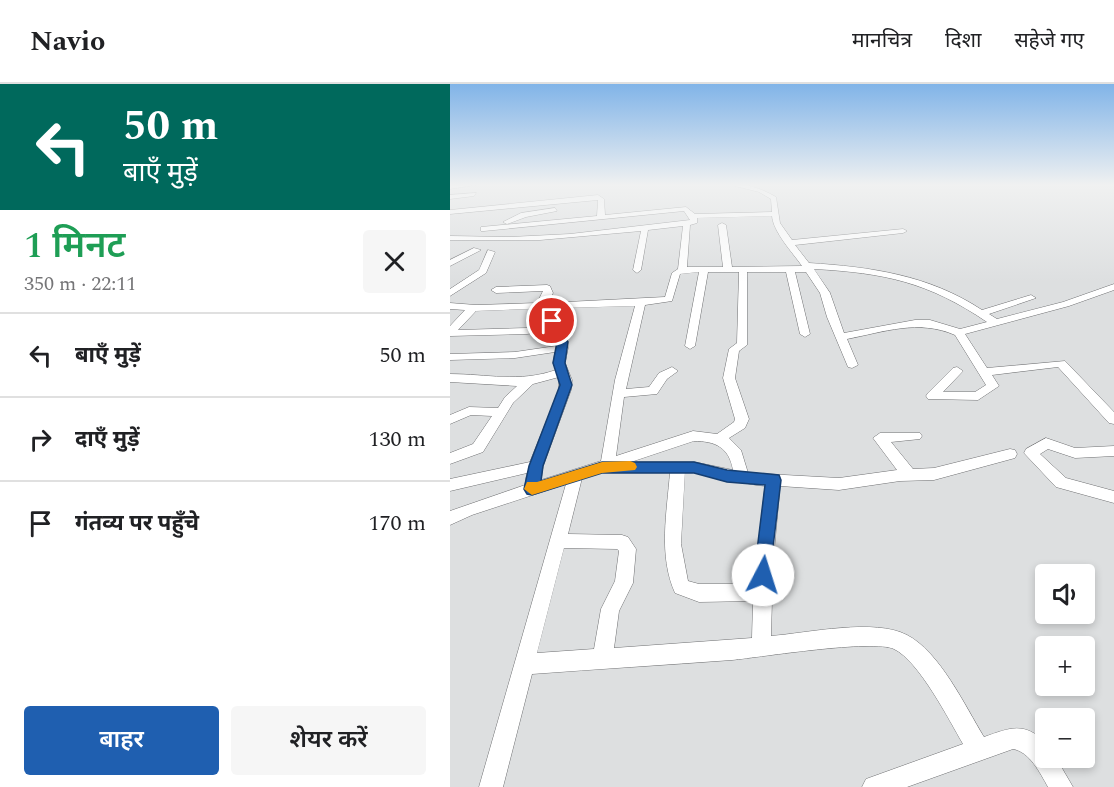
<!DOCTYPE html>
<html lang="hi">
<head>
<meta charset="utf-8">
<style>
  body { margin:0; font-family:Spectral,"Noto Sans Devanagari",serif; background:#f6f6f6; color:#202124; height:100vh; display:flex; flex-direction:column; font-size:22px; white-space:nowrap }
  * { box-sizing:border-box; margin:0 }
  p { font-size:20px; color:#757577 }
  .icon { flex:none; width:33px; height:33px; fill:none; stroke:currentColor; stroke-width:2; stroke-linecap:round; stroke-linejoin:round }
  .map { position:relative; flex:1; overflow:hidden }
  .sheet { display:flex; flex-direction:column; background:#fff; width:450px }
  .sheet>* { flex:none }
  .hud { background:#00695c; color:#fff; overflow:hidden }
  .fabs { position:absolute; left:585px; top:480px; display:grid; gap:12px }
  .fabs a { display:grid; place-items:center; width:60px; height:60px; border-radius:6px; background:#fff; box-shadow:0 3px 9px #0003; font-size:30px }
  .pin { position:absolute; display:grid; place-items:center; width:51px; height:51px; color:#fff; margin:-26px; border:3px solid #fff; border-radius:50%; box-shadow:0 2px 6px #0007 }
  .me { position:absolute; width:66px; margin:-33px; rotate:5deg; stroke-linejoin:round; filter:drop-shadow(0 0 4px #0008) }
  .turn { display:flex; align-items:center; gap:21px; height:126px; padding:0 24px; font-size:27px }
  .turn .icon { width:78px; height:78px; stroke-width:2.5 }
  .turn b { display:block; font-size:42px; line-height:51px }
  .round { display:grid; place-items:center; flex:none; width:63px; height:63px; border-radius:6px; background:#f6f6f6 }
  .overview { display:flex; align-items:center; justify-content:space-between; height:102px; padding:0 24px }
  h1 { font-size:36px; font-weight:600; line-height:45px; color:#1e9e55 }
  .button { display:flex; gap:12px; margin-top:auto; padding:12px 24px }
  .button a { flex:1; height:69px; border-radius:6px; background:#1f5fb0; color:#fff; font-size:24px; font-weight:600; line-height:69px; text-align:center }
  .button a+a { background:#f6f6f6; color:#202124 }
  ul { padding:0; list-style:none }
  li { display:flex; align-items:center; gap:18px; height:84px; padding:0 24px; border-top:2px solid #e0e0e0 }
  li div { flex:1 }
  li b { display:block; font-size:22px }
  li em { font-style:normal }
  header { display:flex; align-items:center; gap:36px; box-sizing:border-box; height:84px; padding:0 30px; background:#fff; border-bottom:2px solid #e0e0e0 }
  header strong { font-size:28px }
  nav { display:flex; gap:33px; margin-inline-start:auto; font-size:21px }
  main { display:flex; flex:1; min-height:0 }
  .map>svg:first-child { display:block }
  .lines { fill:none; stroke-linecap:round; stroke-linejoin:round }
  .street-casing { stroke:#6f7072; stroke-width:1 }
  .street { fill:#fff; fill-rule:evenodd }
  .route { fill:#1f5fb0; stroke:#143e72; stroke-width:1.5 }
  .slow { fill:#f59e0b }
</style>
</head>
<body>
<header>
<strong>Navio</strong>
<nav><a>मानचित्र</a><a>दिशा</a><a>सहेजे गए</a></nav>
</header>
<main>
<section class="sheet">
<div class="hud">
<div class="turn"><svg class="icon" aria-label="left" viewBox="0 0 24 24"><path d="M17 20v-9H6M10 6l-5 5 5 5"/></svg><div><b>50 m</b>बाएँ मुड़ें</div></div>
</div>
<div class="overview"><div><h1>1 मिनट</h1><p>350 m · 22:11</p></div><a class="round"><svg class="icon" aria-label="close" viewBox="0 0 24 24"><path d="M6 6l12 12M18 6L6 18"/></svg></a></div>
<ul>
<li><svg class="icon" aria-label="left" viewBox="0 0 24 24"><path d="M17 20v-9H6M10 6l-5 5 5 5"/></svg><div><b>बाएँ मुड़ें</b></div><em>50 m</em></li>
<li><svg class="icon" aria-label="right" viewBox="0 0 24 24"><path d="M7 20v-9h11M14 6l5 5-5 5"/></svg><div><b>दाएँ मुड़ें</b></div><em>130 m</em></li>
<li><svg class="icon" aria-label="arrive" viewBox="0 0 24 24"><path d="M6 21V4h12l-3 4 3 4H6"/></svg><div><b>गंतव्य पर पहुँचे</b></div><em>170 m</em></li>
</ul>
<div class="button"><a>बाहर</a><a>शेयर करें</a></div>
</section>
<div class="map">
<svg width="664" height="703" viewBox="0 0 664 703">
  <rect width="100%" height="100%" fill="#dddfe0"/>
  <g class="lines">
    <defs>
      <g id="street">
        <path d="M12 100H31L0 105V101Z"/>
        <path d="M277 100C294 99 311 104 326 113L330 139 342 156 453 145 457 147 453 149 345 161 359 179C421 183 479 191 532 226L581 211 586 214 539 230 547 235 613 218 664 200V206L619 222 515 250 537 284 615 277 664 328V340L659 339 608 283 542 291 549 302 528 316 478 315 476 312 478 309 503 284 507 283 513 287 493 308H525L536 301 505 251C468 235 434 248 397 255L408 281 402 284 398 283 377 233 370 209 356 188H345L360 250 355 253 350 250 336 188H297V261L289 267 285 294 299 335 295 344 279 354 291 366 298 389 389 394 447 386 423 354 430 349H470L472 352 470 355 441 358 463 385 484 384 560 365 565 366 567 370 565 374 484 396 450 397 389 406 330 402 323 478 321 552C358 549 425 534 457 551 490 568 515 622 534 653 560 644 574 637 596 659V674H606L623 703H598C590 689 580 668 563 665L457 703H412L416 695 513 660C499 636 469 577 444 565 423 555 312 573 282 576 215 581 148 585 82 590L53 703H29L116 400 22 431 0 441V427L75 401 77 389 0 407V395L80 378 109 306V293L83 300 63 319 33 368 0 380V369L23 360 42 332 21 331 0 340V331L19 323 48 324 55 313 67 302 0 298V290C38 290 68 299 106 286L103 279 105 268 65 274 0 276V270L65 268 106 262 107 258 99 247 77 250 0 252V242L15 226 0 225V219L26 221 87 219 93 207 46 209 41 206 46 203 97 201 100 202 103 209 97 219 215 213 222 189 228 185 233 142 198 146 191 186 187 189 183 186 191 147 90 156H0V152L60 153 120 150 240 136 234 127 34 147H31V143L147 132 148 116 0 130V126L148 111 154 115 155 131 236 123 245 130 322 128 321 115 309 108ZM322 132C323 148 343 169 352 182L282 183 276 141 272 139 268 141 273 183H237L240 141 247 139V134ZM364 185C435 189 478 198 537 238L510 245 480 236H465L394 249 380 209ZM249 188 235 262 240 265 245 262 258 188H289L287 259 279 265 273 294 285 335 284 338 267 350 243 347 166 372 174 313 207 310 217 295 228 287 222 283 209 289 199 303 176 305 195 221 222 217 230 190ZM185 222 165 296 151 377 91 396 93 382 121 306 122 296 115 279 118 264 117 258 107 243 112 224ZM102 224 97 241 77 244 8 246 26 227ZM244 357C265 357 279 363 283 386L244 378H181ZM150 388H220C217 428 208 471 225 509L249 518 303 517 302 554 164 564 169 527 183 499 186 465 178 453 172 451 118 450 132 394ZM235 388C262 388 288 400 315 402L304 500H249L238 497 231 460ZM114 464 167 465 169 467 165 497 151 525 144 565 87 569Z"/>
        <path d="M26 109 24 112 0 115V111Z"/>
        <path d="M105 124 107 127 76 133 57 140 53 138 71 129Z"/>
        <path d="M24 164 31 166 0 182V176Z"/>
        <path d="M38 166 45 168 36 189 0 212V205L29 186Z"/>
        <path d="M596 354 625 364 664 362V372L625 374 598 365 590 370 616 394 664 407V419L606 403 574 369 576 365Z"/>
      </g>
    </defs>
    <use href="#street" class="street-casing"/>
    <use href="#street" class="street"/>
  </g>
  <linearGradient id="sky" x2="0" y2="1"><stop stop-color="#81b4e8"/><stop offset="0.51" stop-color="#f0f1f1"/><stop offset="1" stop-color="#f0f1f1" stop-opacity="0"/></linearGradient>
  <rect width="664" height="198" fill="url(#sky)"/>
  <path class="route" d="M99 235H106L108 243 118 258 115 279 122 301 93 382 91 397 152 378H244L277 386 329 391 331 396 319 497 313 499 307 497 304 491 315 401 277 398 244 389H152L82 411 77 410 74 405 79 382 110 301 103 279 107 258 97 243Z"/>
  <path class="slow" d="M180 377 185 379 187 383 185 386 152 389 82 411 74 405 77 398H87L152 378Z"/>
</svg>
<div class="fabs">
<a><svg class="icon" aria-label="sound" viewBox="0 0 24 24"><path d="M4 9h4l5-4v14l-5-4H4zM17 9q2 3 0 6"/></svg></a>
<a>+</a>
<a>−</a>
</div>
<div class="pin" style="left:102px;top:237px;background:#d93025"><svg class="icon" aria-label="arrive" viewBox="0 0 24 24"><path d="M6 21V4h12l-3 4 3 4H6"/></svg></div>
<svg class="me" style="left:313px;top:491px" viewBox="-20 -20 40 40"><circle r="19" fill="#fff"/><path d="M0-13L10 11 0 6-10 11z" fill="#1f5fb0"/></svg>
</div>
</main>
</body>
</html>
